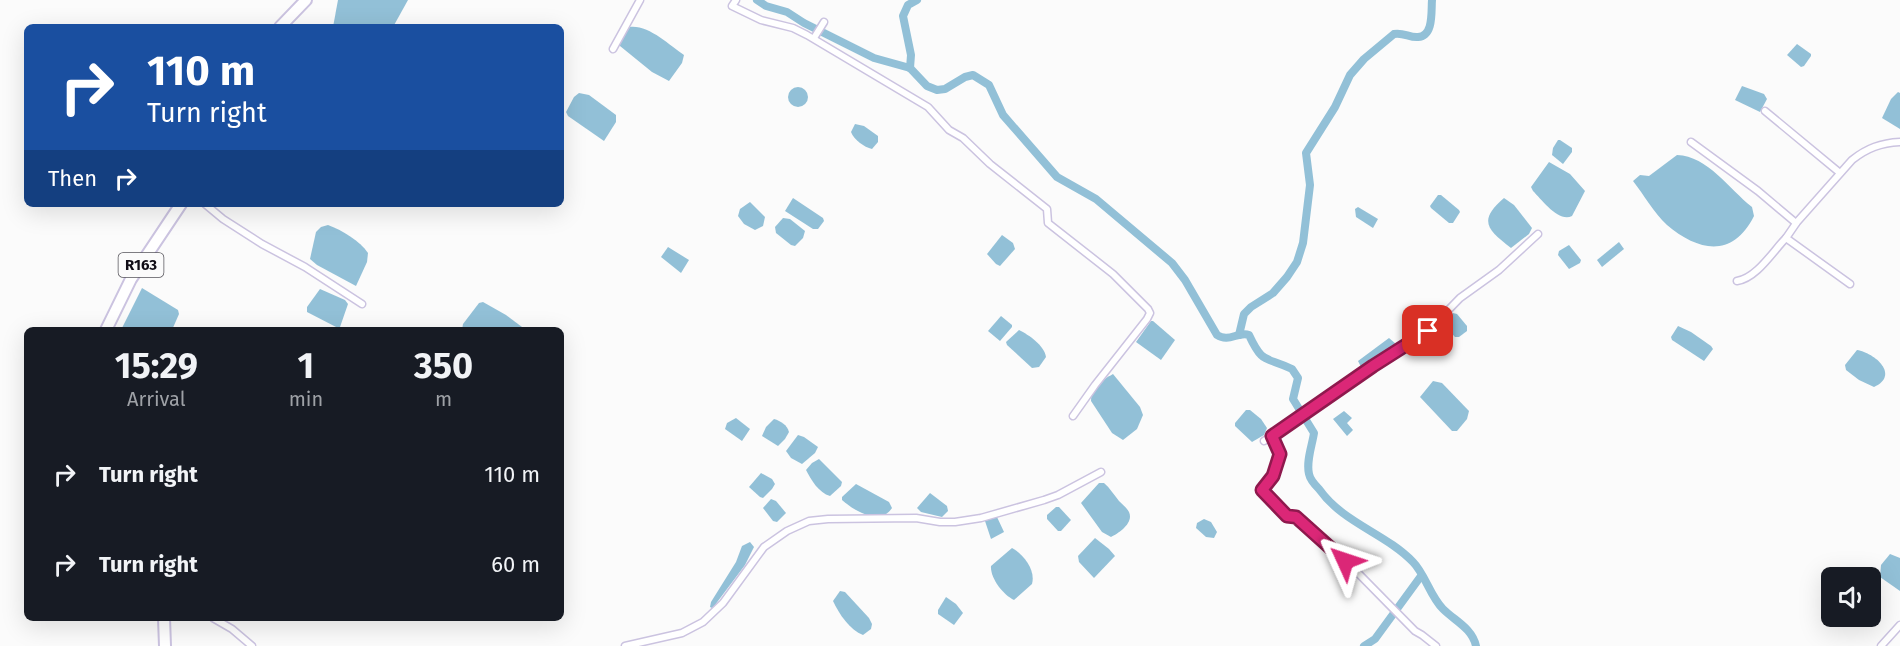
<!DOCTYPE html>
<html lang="en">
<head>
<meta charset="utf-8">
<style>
  body { margin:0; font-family:"Fira Sans",sans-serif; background:#242831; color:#f1f3f6; height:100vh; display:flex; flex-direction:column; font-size:22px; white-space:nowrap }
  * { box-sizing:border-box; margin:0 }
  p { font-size:20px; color:#9ea1a6 }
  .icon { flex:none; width:33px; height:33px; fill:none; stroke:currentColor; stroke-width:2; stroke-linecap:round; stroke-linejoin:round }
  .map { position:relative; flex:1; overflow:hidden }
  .drawer { position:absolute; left:24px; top:327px; width:540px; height:294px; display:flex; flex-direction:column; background:#171b24; border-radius:9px; box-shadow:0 6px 24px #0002 }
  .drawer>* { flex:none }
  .banner { position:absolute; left:24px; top:24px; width:540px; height:183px; border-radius:9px; box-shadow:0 6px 24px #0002; background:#1a4fa0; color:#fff; overflow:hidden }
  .fabs { position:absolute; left:1821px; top:567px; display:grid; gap:12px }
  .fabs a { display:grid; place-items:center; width:60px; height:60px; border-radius:9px; background:#171b24; box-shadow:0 6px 24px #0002; font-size:30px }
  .pin { position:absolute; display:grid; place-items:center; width:51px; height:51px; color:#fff; margin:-26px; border-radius:12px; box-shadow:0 3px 9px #0006 }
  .me { position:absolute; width:66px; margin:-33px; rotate:312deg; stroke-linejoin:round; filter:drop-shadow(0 0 4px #0008) }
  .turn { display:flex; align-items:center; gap:21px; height:126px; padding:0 24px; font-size:27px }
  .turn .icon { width:78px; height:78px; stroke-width:2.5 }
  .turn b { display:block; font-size:42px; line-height:51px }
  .then { display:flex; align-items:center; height:57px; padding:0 24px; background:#0003; gap:12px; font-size:22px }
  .eta { display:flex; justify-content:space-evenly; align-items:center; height:102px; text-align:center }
  .eta b { font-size:36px; font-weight:700; line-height:42px }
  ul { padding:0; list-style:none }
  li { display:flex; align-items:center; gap:18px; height:90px; padding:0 24px }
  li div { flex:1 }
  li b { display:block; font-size:22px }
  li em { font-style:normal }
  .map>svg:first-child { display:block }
  .water { fill:#92c0d7 }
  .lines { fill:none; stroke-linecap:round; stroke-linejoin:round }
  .canal { stroke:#92c0d7; stroke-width:8 }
  .minor-casing { stroke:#cbc3e0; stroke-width:9 }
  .primary-casing { stroke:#cbc3e0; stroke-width:14 }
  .minor { stroke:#fff; stroke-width:6 }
  .primary { stroke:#fff; stroke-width:10 }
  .route-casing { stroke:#8e194d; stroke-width:15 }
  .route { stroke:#db2777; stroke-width:10 }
  .labels { text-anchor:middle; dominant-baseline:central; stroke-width:5; stroke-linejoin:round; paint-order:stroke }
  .shield { fill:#fbfbfb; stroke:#56545b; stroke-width:1.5 }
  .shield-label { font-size:15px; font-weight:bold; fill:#100d16 }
</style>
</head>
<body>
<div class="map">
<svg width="1900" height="646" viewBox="0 0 1900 646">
  <rect width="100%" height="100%" fill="#fbfbfb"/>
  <g class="water">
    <path d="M338 0H408L393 27H333Z"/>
    <path d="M630 27C649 25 669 45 684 55L682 63 669 81 652 72 620 46 619 43Z"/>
    <path d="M1797 44 1811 54V56L1804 66 1801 67 1787 55Z"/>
    <path d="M1742 86 1764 94 1767 99 1760 112 1735 100Z"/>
    <circle cx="798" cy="97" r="10"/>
    <path d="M1898 92 1900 93V129L1882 118 1891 99Z"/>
    <path d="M579 93 589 95 616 115V122L604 141 568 116 566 112 574 97Z"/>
    <path d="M855 124 864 126 878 136V142L872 149C864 147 854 140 851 132Z"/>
    <path d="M1558 140H1560L1572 148V152L1563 164 1552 155 1553 148Z"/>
    <path d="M1677 155C1708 156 1729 189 1752 207L1754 216C1733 258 1699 252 1667 225 1654 213 1644 195 1633 181L1640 175 1649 176Z"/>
    <path d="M1549 162 1570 174 1585 191 1572 216C1559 223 1542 200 1533 191L1531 187Z"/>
    <path d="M1438 195H1441L1459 210 1460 212 1453 223H1449L1431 208 1430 206Z"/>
    <path d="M793 198 823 218 824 221 818 229H813L785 211Z"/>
    <path d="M1504 198 1514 205 1532 228 1529 234 1511 248C1488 230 1477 221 1504 198Z"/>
    <path d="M750 202 765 217 763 226 755 230 744 224 738 216 740 209Z"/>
    <path d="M1358 207 1378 219 1373 228 1356 217 1355 209Z"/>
    <path d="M783 218 790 219 805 231 803 238 795 246 791 245 776 233 775 227Z"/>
    <path d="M328 225C342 230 360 241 368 253L367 262 356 286 317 265 310 259 316 232 321 227Z"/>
    <path d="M1002 235 1013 243 1015 249 1000 266 996 264 987 254Z"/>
    <path d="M1619 242 1624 249 1602 267 1597 260Z"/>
    <path d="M1569 245 1581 260 1580 263 1569 269 1558 255 1559 251Z"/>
    <path d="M668 247 689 260 681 273 661 257Z"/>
    <path d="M142 288 178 310 179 314 172 330H121Z"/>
    <path d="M320 289 345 300 348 304 340 327 338 328 307 312V307Z"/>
    <path d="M483 302 506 315 526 330H462L463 324 479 303Z"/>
    <path d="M1453 313 1457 314 1467 326V331L1459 337H1455L1444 325V321Z"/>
    <path d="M1001 316 1012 325V327L1000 341 988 331Z"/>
    <path d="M1151 321H1153L1175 340 1161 360 1136 342Z"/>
    <path d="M1678 326 1691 332 1711 346 1713 349 1704 361 1672 340 1671 337Z"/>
    <path d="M1019 330C1029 335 1044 345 1046 357L1039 367 1032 368 1007 345 1006 342Z"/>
    <path d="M1389 338 1396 344 1361 367 1358 361Z"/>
    <path d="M1857 350C1875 353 1900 375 1874 387L1859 380 1846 370 1845 365Z"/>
    <path d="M1113 374 1140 407 1143 415 1137 429 1123 440 1112 433 1091 401C1091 388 1102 380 1113 374Z"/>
    <path d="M1433 381 1442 383 1469 411 1467 419 1457 431H1452L1420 397Z"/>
    <path d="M1246 410H1250L1261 419 1267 428 1264 435 1252 442 1235 426V423Z"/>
    <path d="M1344 411 1352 418 1347 423 1353 430 1347 436 1333 419Z"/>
    <path d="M736 418 750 429 742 441 725 429 727 423Z"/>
    <path d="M774 419C781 421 787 425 789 432L785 439 778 446 762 436 766 427Z"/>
    <path d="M798 435 804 437 818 447 815 453 802 464 791 458 786 451Z"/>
    <path d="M819 459 842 482 841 486 830 496C819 493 811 480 806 470L812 463Z"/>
    <path d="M761 473 772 479 775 484 772 489 763 498 760 497 749 487Z"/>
    <path d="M1099 483H1104C1110 488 1114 495 1119 501 1122 504 1127 508 1129 512 1134 523 1119 533 1111 537L1102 532 1081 503Z"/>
    <path d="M856 484 889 502 892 508C881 526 854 511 842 500V497Z"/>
    <path d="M930 493 947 506 948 511 942 517 921 512 917 508Z"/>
    <path d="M771 499 776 501 786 513 777 522 773 521 763 508Z"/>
    <path d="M1056 507H1059L1071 520 1061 531H1058L1047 519V515Z"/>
    <path d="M997 517 1004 532 991 539 985 521Z"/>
    <path d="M1204 519 1211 522 1217 532 1214 538 1206 537 1196 528 1197 523Z"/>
    <path d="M1095 538 1109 549 1115 556 1094 578 1079 562 1078 556Z"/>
    <path d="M750 542 754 547 745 565 715 605 712 608 710 607 711 602 736 562 742 546Z"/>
    <path d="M1012 548C1023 554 1036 570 1032 584L1014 600C1003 595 990 578 991 566Z"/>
    <path d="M1890 554 1900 558V591L1880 577 1881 565Z"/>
    <path d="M840 591 845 592 869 618 872 624 871 629 863 635C850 630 839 614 833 601Z"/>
    <path d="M946 597 956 604 963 613 954 625 938 614V610Z"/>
  </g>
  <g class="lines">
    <g class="canal">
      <path d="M757 0 766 6 787 12 804 23 874 58 910 68 927 86 937 90 945 89 965 77 973 75 989 85 1003 115 1057 177 1096 199 1172 263 1185 280 1217 335C1229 343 1238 331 1249 335 1263 365 1265 356 1292 369L1298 378 1293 399 1314 433C1312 446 1306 461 1309 474 1310 479 1315 485 1319 489 1343 523 1385 533 1413 562 1425 574 1430 596 1443 609 1455 621 1472 628 1476 646"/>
      <path d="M910 68 911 55 903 16 908 5 917 0"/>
      <path d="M1239 335 1244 314 1251 307 1273 293 1287 277 1297 262 1303 243 1310 185 1306 153 1335 107 1350 75 1364 59 1394 34C1403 32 1410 38 1418 37 1434 36 1431 11 1432 0"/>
      <path d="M1364 646 1375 639 1421 576"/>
    </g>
    <defs>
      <g id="minor">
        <path d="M736 0 732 6 761 20 793 28 807 35 928 107 949 130 963 138 990 164 1047 209 1048 223 1113 274 1148 309 1150 313 1147 319 1095 385 1073 416"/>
        <path d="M814 38 824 22"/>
        <path d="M613 49 640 0"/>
        <path d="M1765 111 1840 173"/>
        <path d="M1691 142 1758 191 1796 223"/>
        <path d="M205 204 223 219 262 244 305 267 362 304"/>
        <path d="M1737 281C1757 278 1773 251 1786 238"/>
        <path d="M1850 284 1786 238 1797 222 1852 160C1867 148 1881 143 1900 142"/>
        <path d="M1272 436 1280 454 1273 476 1261 491 1287 516 1296 517 1354 569 1415 631 1422 635 1436 646"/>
        <path d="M1264 441 1355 378 1428 331 1460 298 1499 270 1538 234"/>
        <path d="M213 618 232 629 252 646"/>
        <path d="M625 646 682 633 703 622 723 603 764 547 787 531 809 521 828 519 916 518 940 522H955L981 518 1044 500 1058 495 1101 472"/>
        <path d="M1881 646 1900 625"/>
      </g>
      <g id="primary">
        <path d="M280 27 306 0"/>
        <path d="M106 330 131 279 181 204"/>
        <path d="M164 618 165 646"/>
      </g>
    </defs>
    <use href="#minor" class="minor-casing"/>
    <use href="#primary" class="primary-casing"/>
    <use href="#minor" class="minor"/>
    <use href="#primary" class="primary"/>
  </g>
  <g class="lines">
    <defs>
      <path id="route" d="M1345 561 1296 517 1287 516 1262 490 1273 476 1280 454 1272 436 1373 366 1428 331"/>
    </defs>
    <use href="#route" class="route-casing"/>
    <use href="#route" class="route"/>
  </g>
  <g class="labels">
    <rect class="shield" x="118.5" y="253" width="45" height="24" rx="4.5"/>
    <g class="shield-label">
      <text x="141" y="265">R163</text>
    </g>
  </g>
</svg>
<div class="fabs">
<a><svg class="icon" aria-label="sound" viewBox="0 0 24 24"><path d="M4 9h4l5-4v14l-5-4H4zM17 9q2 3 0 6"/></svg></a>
</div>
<div class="pin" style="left:1428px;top:331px;background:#d93025"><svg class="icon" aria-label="arrive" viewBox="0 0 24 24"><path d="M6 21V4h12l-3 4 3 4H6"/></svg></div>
<svg class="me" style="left:1345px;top:561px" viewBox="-20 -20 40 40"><path d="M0-17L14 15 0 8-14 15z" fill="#db2777" stroke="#fff" stroke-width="4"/></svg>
<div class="banner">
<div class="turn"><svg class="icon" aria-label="right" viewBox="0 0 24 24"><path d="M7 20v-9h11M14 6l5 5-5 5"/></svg><div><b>110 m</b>Turn right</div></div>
<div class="then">Then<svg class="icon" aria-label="right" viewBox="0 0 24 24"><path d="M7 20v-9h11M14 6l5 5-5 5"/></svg></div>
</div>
<section class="drawer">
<div class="eta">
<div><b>15:29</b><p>Arrival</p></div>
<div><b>1</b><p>min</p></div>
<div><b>350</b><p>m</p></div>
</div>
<ul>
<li><svg class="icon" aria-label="right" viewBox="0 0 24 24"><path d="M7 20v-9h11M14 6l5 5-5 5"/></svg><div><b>Turn right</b></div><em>110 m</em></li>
<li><svg class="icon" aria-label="right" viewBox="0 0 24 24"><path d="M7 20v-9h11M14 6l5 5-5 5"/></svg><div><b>Turn right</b></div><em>60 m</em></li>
</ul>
</section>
</div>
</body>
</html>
